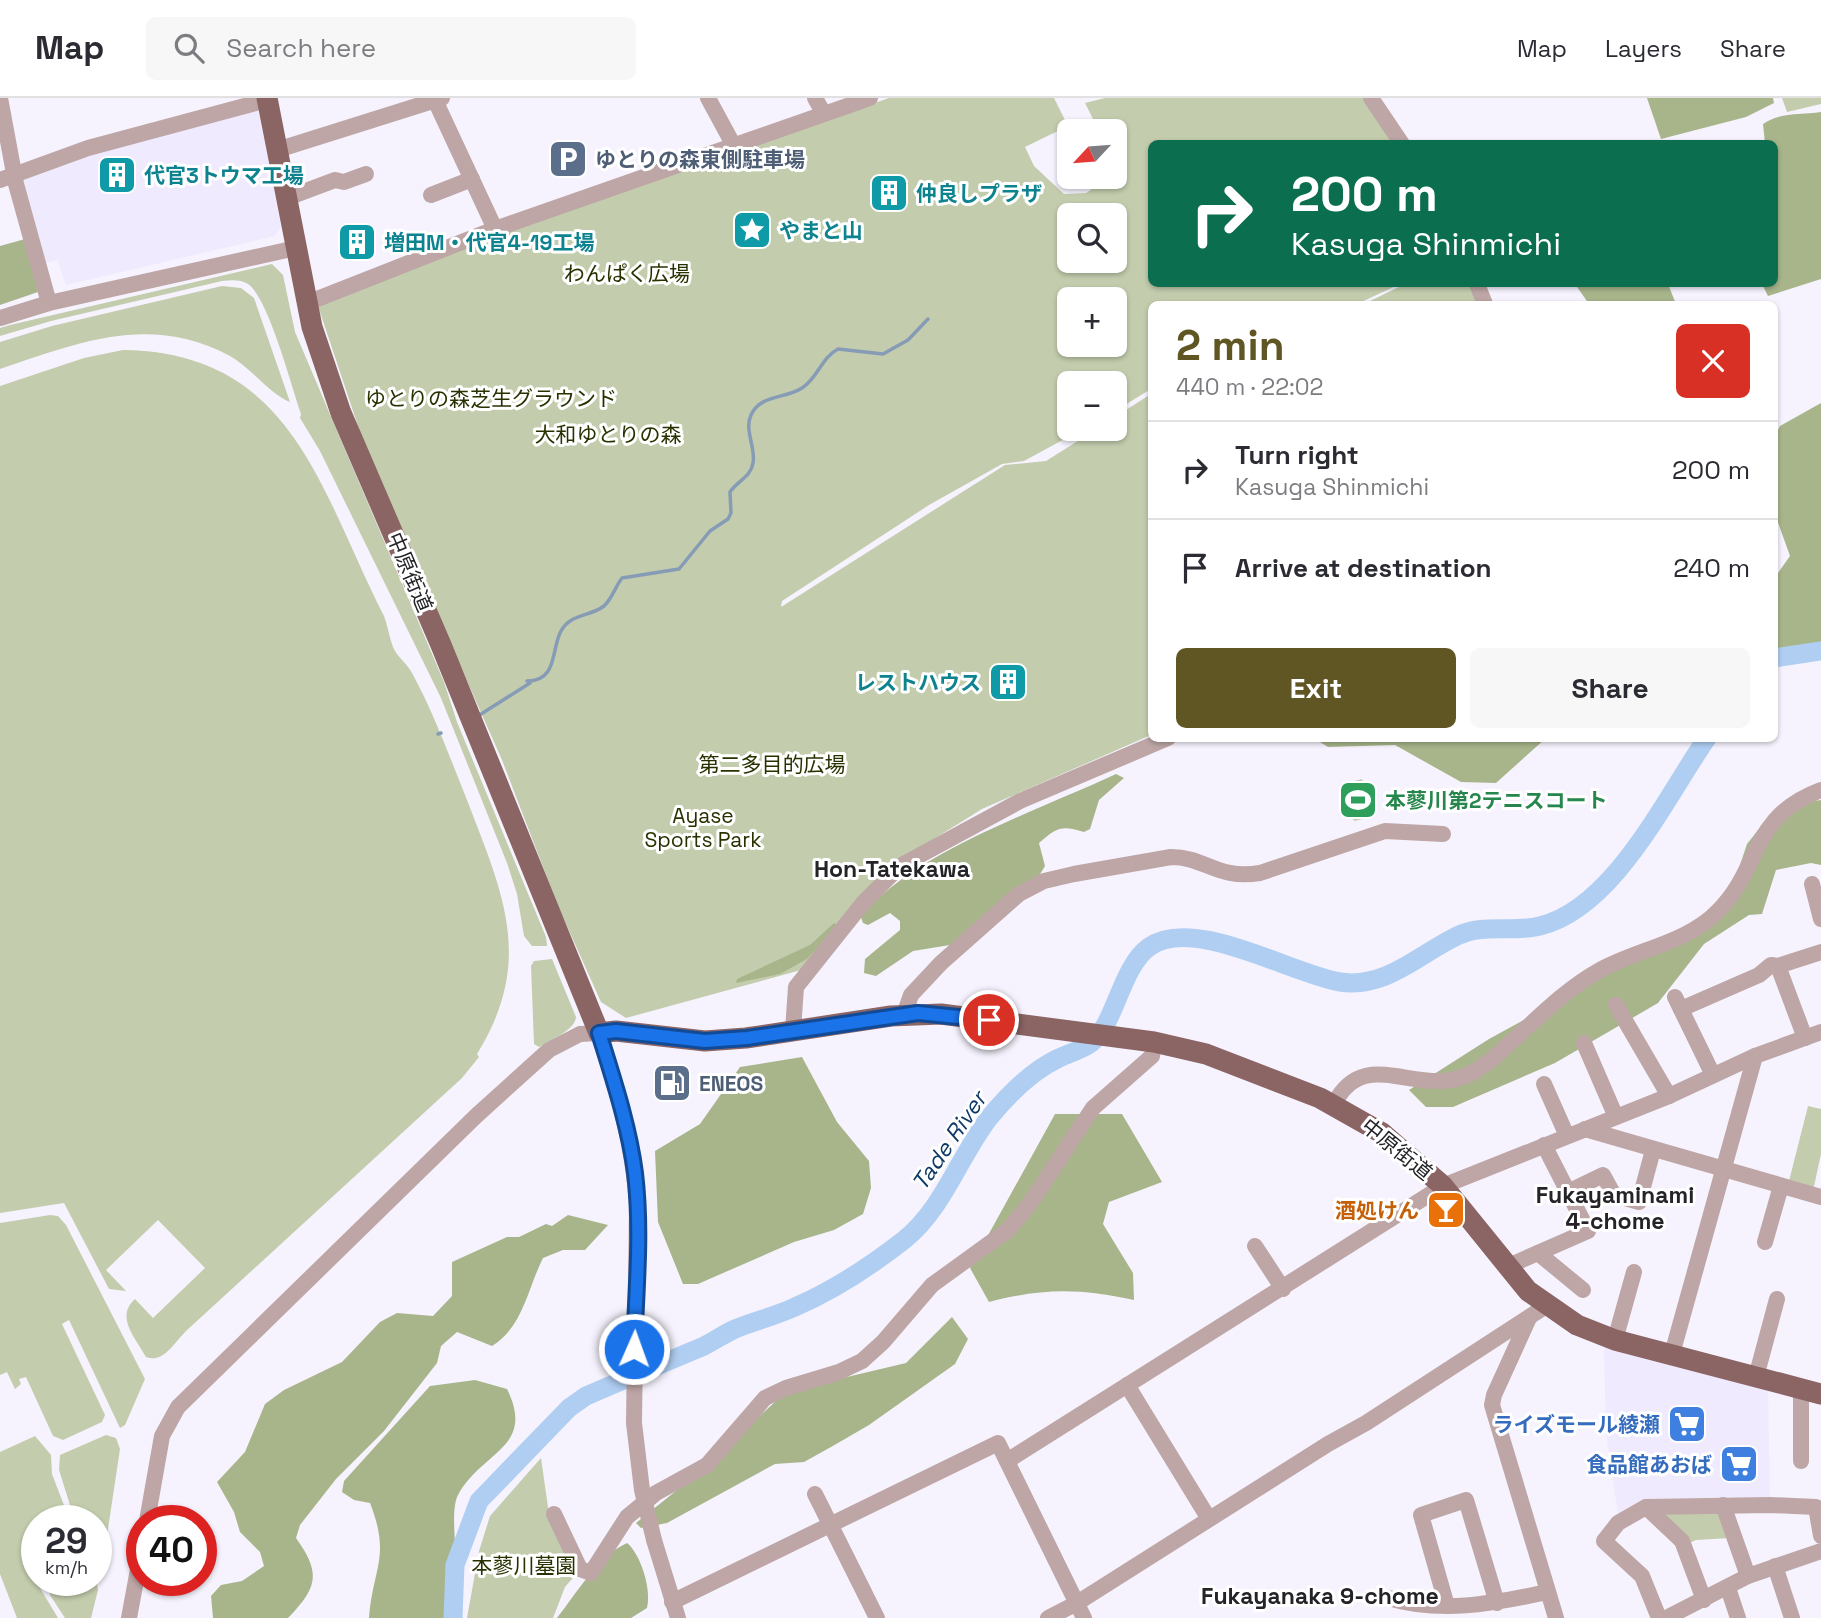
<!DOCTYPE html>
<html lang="en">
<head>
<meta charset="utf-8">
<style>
  body { margin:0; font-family:"Space Grotesk","Noto Sans JP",sans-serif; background:#f7f7f7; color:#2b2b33; height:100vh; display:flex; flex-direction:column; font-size:26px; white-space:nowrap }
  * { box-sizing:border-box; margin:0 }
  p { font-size:23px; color:#7c7c81 }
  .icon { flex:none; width:38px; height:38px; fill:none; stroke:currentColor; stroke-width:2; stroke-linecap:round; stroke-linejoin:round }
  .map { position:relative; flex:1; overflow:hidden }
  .side { position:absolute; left:1148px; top:203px; width:630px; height:441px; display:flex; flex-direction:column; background:#fff; border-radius:10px; box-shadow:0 2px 5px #0004 }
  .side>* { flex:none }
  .guide { position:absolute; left:1148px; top:42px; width:630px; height:147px; border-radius:10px; box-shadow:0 2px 5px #0004; background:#0b6e4f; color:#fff; overflow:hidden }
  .needle { width:46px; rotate:244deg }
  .tools { position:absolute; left:1057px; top:21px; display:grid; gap:14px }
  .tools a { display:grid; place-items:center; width:70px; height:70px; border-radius:10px; background:#fff; box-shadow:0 2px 5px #0004; font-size:35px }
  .speed { position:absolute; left:21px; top:1407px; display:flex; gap:14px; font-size:35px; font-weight:700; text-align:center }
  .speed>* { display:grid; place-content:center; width:91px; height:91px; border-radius:50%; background:#fff; box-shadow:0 2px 5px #0004; line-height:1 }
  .speed small { font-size:18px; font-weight:400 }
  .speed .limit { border:10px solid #d22; background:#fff; color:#111 }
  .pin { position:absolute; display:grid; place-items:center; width:60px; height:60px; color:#fff; margin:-30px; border:4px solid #fff; border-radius:50%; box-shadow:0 2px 7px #0007 }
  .me { position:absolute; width:77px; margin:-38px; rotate:2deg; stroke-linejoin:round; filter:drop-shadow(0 0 5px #0008) }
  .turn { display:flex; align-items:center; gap:24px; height:147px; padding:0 28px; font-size:32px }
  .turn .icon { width:91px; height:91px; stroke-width:2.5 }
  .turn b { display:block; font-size:49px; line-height:60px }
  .round { display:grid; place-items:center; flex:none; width:74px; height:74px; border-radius:10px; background:#f7f7f7 }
  .headline { display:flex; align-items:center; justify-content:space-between; height:119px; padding:0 28px }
  h1 { font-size:42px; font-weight:600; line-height:52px; color:#5f5623 }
  .button { display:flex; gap:14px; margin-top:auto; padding:14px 28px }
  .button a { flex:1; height:80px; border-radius:10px; background:#5f5623; color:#fff; font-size:28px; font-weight:600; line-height:80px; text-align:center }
  .button a+a { background:#f7f7f7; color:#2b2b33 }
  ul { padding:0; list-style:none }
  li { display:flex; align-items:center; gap:21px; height:98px; padding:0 28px; border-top:2px solid #e1e1e2 }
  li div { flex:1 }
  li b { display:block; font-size:26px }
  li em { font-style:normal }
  header { display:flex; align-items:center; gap:42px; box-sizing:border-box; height:98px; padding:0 35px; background:#fff; border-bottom:2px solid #e1e1e2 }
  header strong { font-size:33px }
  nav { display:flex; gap:38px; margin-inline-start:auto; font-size:24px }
  .search { width:490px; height:63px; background:#f7f7f7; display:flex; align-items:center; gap:18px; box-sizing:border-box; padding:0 24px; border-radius:10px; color:#7c7c81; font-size:26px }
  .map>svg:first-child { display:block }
  .built { fill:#efeafe }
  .green { fill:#c3cdad; fill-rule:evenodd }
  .forest { fill:#a8b58b }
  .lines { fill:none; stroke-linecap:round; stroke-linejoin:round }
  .stream { stroke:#869bb5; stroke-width:3.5 }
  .river { stroke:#b0cef2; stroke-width:19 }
  .minor { stroke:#bda6a5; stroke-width:16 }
  .major { stroke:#8b6464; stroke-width:21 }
  .minor-bridge { stroke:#bda6a5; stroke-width:16 }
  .route-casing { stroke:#114b97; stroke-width:18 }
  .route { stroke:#1a73e8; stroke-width:12 }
  .labels { text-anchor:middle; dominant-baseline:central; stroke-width:6; stroke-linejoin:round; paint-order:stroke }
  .service-label { font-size:21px; font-weight:bold; fill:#4e5e75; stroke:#fff; text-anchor:start }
  .culture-label { font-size:21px; font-weight:bold; fill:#0d838f; stroke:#fff; text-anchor:start }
  .park-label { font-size:21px; fill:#283200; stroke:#fff }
  .street-label { font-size:21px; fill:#252328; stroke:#fff }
  .leisure-label { font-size:21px; font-weight:bold; fill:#27864d; stroke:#fff; text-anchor:start }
  .food-label { font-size:21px; font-weight:bold; fill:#c56008; stroke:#fff; text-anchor:end }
  .shop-label { font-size:21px; font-weight:bold; fill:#366cbe; stroke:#fff; text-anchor:end }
  .neighbourhood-label { font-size:23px; font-weight:bold; fill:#252328; stroke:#fff }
  .water-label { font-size:23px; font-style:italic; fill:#0f3a66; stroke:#fff }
</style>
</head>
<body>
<header>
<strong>Map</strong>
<div class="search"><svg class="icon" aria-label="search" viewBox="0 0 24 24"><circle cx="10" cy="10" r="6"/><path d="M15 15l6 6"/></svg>Search here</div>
<nav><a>Map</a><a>Layers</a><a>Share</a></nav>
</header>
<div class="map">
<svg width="1821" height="1520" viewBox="0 0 1821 1520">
  <rect width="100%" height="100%" fill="#f6f3fe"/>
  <g class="built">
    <path d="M254 11 259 14 281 129 275 138 66 187 57 162 42 166 20 81 99 51Z"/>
    <path d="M1604 1245 1768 1290 1770 1400 1644 1401 1618 1417 1606 1335Z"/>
  </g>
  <g class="green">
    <path d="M889 0H1054L1068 28 1025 49 1034 68 1064 96 1086 95 1118 74 1115 67V33H1099L1085 5 1105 0H1363L1394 45 1152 46V186H1400L1357 206H1152L1151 291 1115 313V285H1069V331H1083L1024 363 1002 366 929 407 782 503 781 509 1005 367 1046 363 1097 331H1115V319L1151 296V637L982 711 897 764 801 872 626 920 601 904 558 808 502 662 370 364 317 205 504 135ZM1069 117H1115V163H1069ZM1069 201H1115V247H1069Z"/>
    <path d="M1782 0H1821V6L1787 14Z"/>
    <path d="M272 166 283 177 295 234 444 584 457 624 546 839 547 848H532L524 838 517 796 507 765 441 600 320 353 300 320 301 316C292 290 268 199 248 186 240 181 231 182 222 183L51 223 0 238V230L10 227Z"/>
    <path d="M1405 186H1469L1477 206H1364Z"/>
    <path d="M222 188 241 190 254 200 290 304C270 296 251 270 230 258 150 215 78 245 0 271V244L52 228Z"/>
    <path d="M123 252C293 254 320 393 384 518 388 528 389 539 393 549 397 559 407 565 412 575 434 615 450 660 467 702 503 796 535 862 477 956L479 959 462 980 186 1233C175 1244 163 1266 146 1259 135 1239 115 1219 135 1201L153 1220 205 1170 158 1122 106 1172 126 1193 109 1191 64 1105 0 1115V288L84 260Z"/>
    <path d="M1362 681 1371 719 1354 723 1344 686Z"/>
    <path d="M552 861 576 919C575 932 551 942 539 949L534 946 531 868 534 863Z"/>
    <path d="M1808 1008 1821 1011V1056L1813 1093 1788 1087Z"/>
    <path d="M50 1117 58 1118 66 1127 145 1281 125 1327 120 1330 69 1222 62 1226 105 1317 102 1324 63 1342 53 1338 26 1279 19 1281 21 1286 15 1291 7 1274 0 1277V1125Z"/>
    <path d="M106 1337 116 1340 120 1351 102 1471 97 1472 96 1423H75L59 1372 60 1357Z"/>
    <path d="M35 1338 51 1357 52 1376 70 1423H37V1482H49L40 1490 58 1520H17L0 1476V1354Z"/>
    <path d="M541 1360 549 1416 579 1473 565 1489 553 1520H467L479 1453 490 1418Z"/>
    <path d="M1716 1412 1730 1440 1696 1442 1687 1446 1663 1419 1665 1413Z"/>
    <path d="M96 1480 98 1492 91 1520H65L50 1497 49 1489 56 1482Z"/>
  </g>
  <g class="forest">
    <path d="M1647 0H1773L1774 5 1746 19 1661 41Z"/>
    <path d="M1821 14V181L1768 198 1762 186H1774V46L1765 45 1763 26C1780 14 1800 17 1821 14Z"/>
    <path d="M25 141 38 194 0 207V148Z"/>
    <path d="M1575 186H1668L1676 206H1589Z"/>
    <path d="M1821 305V561L1775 559V474L1778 475 1790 458 1775 416V338L1780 328Z"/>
    <path d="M1315 641H1545L1496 685 1461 684 1395 647 1328 649Z"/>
    <path d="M1116 676 1124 680 1099 702 1090 731 1084 734C1062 727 1057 729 1039 745L1045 768 1031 791 950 847 913 853 876 878 864 875 865 861 900 832V823L890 815 868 827 863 825 861 819C912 754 1040 712 1116 676Z"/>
    <path d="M1821 702V767L1811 765 1776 772 1762 816 1749 817 1704 846 1658 905 1555 965 1453 1009H1426L1409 992 1489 941 1695 828 1733 788 1747 746 1770 717 1798 705Z"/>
    <path d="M834 825 838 828 807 861 780 876 736 885 737 881 810 847Z"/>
    <path d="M802 959 837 1024 869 1063 871 1090 863 1116 834 1132 794 1144 698 1186H683L658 1124 655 1053 700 1026 740 969Z"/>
    <path d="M1055 1016H1122L1162 1084 1109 1104 1103 1126 1133 1175 1134 1202C1079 1190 1043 1190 989 1204L970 1170Z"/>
    <path d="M568 1117 608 1127 585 1152H563L543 1160C527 1192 523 1229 492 1248L457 1234 441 1248 437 1265 384 1333 336 1381 300 1427 296 1440C321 1475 318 1489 288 1520H213L211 1498 221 1487 242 1483 264 1468 260 1454 240 1434 234 1414 217 1384 245 1354 265 1306 284 1292 342 1264 380 1224 397 1215 433 1218 452 1198V1164L507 1139H519L546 1126 552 1128Z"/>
    <path d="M952 1219 968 1241 955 1266 869 1327 831 1349 804 1364 775 1366 667 1425 641 1430 636 1425 687 1384 776 1303 792 1292 906 1265Z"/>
    <path d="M475 1282 507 1291C536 1350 482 1353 458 1397 450 1412 457 1453 456 1472 456 1488 452 1504 450 1520H369C373 1469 391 1459 370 1405L354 1402 342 1394 344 1383 430 1288Z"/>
    <path d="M627 1445C641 1456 652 1493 647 1510L631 1520H557C576 1496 598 1458 627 1445Z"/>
  </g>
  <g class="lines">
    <g class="stream">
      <path d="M527 583C558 583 551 551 561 533 571 515 590 519 604 508 612 501 615 489 622 480L679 471 710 433 728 421 731 415 730 394C737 383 751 379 753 365 756 350 744 332 751 317 761 296 785 301 802 290 818 280 821 260 838 251L883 256 908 242 928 221"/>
      <path d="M478 618 530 585"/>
      <path d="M438 636 441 635"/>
    </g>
    <g class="river">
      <path d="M1774 560 1821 553"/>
      <path d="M453 1520 455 1467 479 1403 569 1310 586 1298C625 1281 664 1265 704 1248 714 1243 724 1236 735 1231 754 1223 776 1218 795 1209 832 1193 872 1167 904 1142 943 1111 959 1059 989 1020 1007 998 1033 972 1059 960 1069 955 1082 952 1091 945 1115 927 1121 869 1149 849 1193 817 1291 876 1340 884 1386 891 1419 856 1457 838 1484 825 1512 835 1540 828 1614 810 1666 699 1707 640"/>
    </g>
    <g class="minor">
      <path d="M0 0 16 86 49 205"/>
      <path d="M434 0 495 131"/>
      <path d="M708 0 734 48"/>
      <path d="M815 0 824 16"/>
      <path d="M1371 0 1402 46"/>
      <path d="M277 52 442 0"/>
      <path d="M0 82 88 50 267 2"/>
      <path d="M431 97 472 81"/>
      <path d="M287 100 335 82 344 84 366 76"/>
      <path d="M1477 186 1485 206"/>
      <path d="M307 205 495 131 870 0"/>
      <path d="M0 220 49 205 296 150"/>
      <path d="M1812 786 1821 821"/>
      <path d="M1675 899 1713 977"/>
      <path d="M1616 907 1669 998"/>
      <path d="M1681 911 1759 877 1771 867 1778 868"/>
      <path d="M904 917 911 897 941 865 1019 796 1044 783 1074 776 1171 759C1206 759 1217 782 1260 775L1385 733 1443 736"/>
      <path d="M793 932 796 889 863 805 900 768 1020 703 1168 640"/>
      <path d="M1805 940 1778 868 1821 854"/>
      <path d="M1584 945 1616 1019"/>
      <path d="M1544 986 1567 1038"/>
      <path d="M1334 1006C1360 956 1399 985 1442 983 1465 982 1482 970 1498 956 1531 927 1562 893 1600 872 1638 851 1687 845 1718 813 1762 769 1749 719 1821 692"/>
      <path d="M1585 1031 1821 1099"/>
      <path d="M1568 1094 1603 1077 1614 1097 1639 1104 1653 1052"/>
      <path d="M1765 1144 1781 1088"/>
      <path d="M1255 1148 1283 1191"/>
      <path d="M1538 1155 1583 1192"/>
      <path d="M1506 1169 1588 1133 1544 1047"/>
      <path d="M1529 1220 1494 1297 1492 1307 1556 1520"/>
      <path d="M1615 1242 1634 1174"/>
      <path d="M1672 1256 1755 958"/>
      <path d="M1756 1279 1777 1201"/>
      <path d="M1127 1287 1209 1421"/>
      <path d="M1007 1363 1443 1088 1669 998 1755 958 1821 934"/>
      <path d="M1801 1363V1290"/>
      <path d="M815 1396 877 1520"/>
      <path d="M1723 1407 1748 1478"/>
      <path d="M1646 1409 1682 1443 1704 1502"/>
      <path d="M554 1416 580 1471 591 1475 627 1419 656 1395 707 1367 765 1300 786 1290 839 1274 862 1263 883 1244 932 1187 1008 1132 1029 1107 1093 1010 1152 958 1154 944"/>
      <path d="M147 1423 162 1338 178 1309 476 1018 549 952 580 936 599 935C617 992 634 1049 637 1109"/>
      <path d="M654 1442 678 1520"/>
      <path d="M1775 1468 1792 1520"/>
      <path d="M1728 1490 1738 1520"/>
      <path d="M1385 1499C1440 1516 1492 1506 1547 1494"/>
      <path d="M672 1504 998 1345 1084 1520"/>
      <path d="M1447 1508 1421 1417 1466 1402 1497 1505"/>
      <path d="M129 1520 142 1450"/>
      <path d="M1048 1520 1077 1505 1328 1346 1366 1325 1546 1208"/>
      <path d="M1659 1520 1642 1478 1604 1443 1618 1425 1646 1409 1770 1407 1816 1409 1821 1438"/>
      <path d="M1666 1520 1748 1478 1821 1453"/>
    </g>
    <path class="major" d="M267 0 312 229 341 315 441 547 599 935 616 933 705 943 746 940 891 918 941 916 1154 944 1206 956 1320 1000 1382 1035 1443 1088 1528 1193 1577 1227 1615 1242 1821 1296"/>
    <path class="minor-bridge" d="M637 1109 634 1325 642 1392 654 1442"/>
  </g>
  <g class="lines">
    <defs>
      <path id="route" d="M634 1251C636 1193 642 1133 635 1075 629 1028 613 980 599 935L616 933 705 943 747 940 918 915 989 922"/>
    </defs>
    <use href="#route" class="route-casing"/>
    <use href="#route" class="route"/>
  </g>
  <defs>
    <symbol id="parking-square" viewBox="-11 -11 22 22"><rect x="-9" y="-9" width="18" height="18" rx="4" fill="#5c6f8a" stroke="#fff"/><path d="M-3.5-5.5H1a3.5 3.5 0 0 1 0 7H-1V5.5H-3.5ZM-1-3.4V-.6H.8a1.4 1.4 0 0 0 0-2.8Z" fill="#fff"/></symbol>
    <symbol id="building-square" viewBox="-11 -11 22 22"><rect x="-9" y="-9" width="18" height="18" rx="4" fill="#0f9aa8" stroke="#fff"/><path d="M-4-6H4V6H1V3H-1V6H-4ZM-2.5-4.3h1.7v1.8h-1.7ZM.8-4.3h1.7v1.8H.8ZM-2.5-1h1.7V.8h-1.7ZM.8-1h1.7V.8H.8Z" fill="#fff"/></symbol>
    <symbol id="sight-square" viewBox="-11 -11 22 22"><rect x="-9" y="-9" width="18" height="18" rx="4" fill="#0f9aa8" stroke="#fff"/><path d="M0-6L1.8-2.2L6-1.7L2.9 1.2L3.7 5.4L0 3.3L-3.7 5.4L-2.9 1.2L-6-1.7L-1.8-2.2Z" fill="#fff"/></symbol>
    <symbol id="stadium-square" viewBox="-11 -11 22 22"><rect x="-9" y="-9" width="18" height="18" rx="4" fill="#2e9e5b" stroke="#fff"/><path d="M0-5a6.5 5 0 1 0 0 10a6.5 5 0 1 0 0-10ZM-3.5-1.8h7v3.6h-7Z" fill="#fff"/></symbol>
    <symbol id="fuel-square" viewBox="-11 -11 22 22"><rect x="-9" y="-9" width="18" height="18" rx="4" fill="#5c6f8a" stroke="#fff"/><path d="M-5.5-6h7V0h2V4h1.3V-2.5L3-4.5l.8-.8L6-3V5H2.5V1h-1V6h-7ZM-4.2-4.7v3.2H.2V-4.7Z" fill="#fff"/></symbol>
    <symbol id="bar-square" viewBox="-11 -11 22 22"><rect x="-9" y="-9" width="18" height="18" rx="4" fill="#e8710a" stroke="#fff"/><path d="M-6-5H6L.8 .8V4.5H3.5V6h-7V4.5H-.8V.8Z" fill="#fff"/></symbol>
    <symbol id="supermarket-square" viewBox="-11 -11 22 22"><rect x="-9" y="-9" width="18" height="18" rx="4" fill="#3f7fe0" stroke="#fff"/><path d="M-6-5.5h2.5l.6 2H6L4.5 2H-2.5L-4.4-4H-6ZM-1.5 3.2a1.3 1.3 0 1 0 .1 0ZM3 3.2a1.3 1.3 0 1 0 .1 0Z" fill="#fff"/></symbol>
  </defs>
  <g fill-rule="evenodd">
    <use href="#parking-square" x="546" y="39" width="44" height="44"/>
    <use href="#building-square" x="95" y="55" width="44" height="44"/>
    <use href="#building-square" x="867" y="73" width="44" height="44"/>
    <use href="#sight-square" x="730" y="110" width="44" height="44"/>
    <use href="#building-square" x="335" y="122" width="44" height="44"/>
    <use href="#building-square" x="986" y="562" width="44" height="44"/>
    <use href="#stadium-square" x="1336" y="680" width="44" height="44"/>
    <use href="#fuel-square" x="650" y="963" width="44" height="44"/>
    <use href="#bar-square" x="1424" y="1090" width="44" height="44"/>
    <use href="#supermarket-square" x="1665" y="1304" width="44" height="44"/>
    <use href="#supermarket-square" x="1717" y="1344" width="44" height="44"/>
  </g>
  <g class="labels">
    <g class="service-label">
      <text x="595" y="61">ゆとりの森東側駐車場</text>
      <text x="699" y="985">ENEOS</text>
    </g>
    <g class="culture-label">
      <text x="144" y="77">代官3トウマ工場</text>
      <text x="916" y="95">仲良しプラザ</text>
      <text x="779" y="132">やまと山</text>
      <text x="384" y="144">増田M・代官4-19工場</text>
      <text x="981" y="584" text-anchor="end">レストハウス</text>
    </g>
    <g class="park-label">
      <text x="627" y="175">わんぱく広場</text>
      <text x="491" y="300">ゆとりの森芝生グラウンド</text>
      <text x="608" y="336">大和ゆとりの森</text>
      <text x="772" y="666">第二多目的広場</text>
      <text x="703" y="717">Ayase<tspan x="703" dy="24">Sports Park</tspan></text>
      <text x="524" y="1467">本蓼川墓園</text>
    </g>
    <g class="street-label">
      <text transform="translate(410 474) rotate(67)">中原街道</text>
      <text transform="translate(1397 1051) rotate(39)">中原街道</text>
    </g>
    <g class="leisure-label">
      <text x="1385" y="702">本蓼川第2テニスコート</text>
    </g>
    <g class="food-label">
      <text x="1419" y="1112">酒処けん</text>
    </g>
    <g class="shop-label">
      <text x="1660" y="1326">ライズモール綾瀬</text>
      <text x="1712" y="1366">食品館あおば</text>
    </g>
    <g class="neighbourhood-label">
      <text x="892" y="771">Hon-Tatekawa</text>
      <text x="1615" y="1097">Fukayaminami<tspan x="1615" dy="26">4-chome</tspan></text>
      <text x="1320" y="1498">Fukayanaka 9-chome</text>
    </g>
    <g class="water-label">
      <text transform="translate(949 1043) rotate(-56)">Tade River</text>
    </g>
  </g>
</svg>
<div class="tools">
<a><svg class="needle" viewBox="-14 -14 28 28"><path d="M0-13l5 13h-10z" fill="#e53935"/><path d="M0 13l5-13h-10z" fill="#7c7c81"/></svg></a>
<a><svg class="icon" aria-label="search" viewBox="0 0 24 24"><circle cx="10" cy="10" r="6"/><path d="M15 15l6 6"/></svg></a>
<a>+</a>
<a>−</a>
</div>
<div class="speed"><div>29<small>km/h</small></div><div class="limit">40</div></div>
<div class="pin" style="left:989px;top:922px;background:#d93025"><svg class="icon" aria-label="arrive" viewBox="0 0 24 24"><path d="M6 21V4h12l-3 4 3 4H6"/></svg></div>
<svg class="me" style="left:634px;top:1251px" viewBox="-20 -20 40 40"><circle r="17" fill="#1a73e8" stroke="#fff" stroke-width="3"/><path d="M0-11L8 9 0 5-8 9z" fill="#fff"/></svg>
<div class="guide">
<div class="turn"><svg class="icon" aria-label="right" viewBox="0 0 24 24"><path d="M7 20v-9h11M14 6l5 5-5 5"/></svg><div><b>200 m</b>Kasuga Shinmichi</div></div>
</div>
<section class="side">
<div class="headline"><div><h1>2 min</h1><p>440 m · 22:02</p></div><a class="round" style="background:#d93025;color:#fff"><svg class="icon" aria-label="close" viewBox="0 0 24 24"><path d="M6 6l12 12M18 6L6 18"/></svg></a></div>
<ul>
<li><svg class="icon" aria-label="right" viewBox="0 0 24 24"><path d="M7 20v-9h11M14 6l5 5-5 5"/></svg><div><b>Turn right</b><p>Kasuga Shinmichi</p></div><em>200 m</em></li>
<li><svg class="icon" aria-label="arrive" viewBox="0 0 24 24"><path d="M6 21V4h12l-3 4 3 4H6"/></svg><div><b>Arrive at destination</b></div><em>240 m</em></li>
</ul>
<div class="button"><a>Exit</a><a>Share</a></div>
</section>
</div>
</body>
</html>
